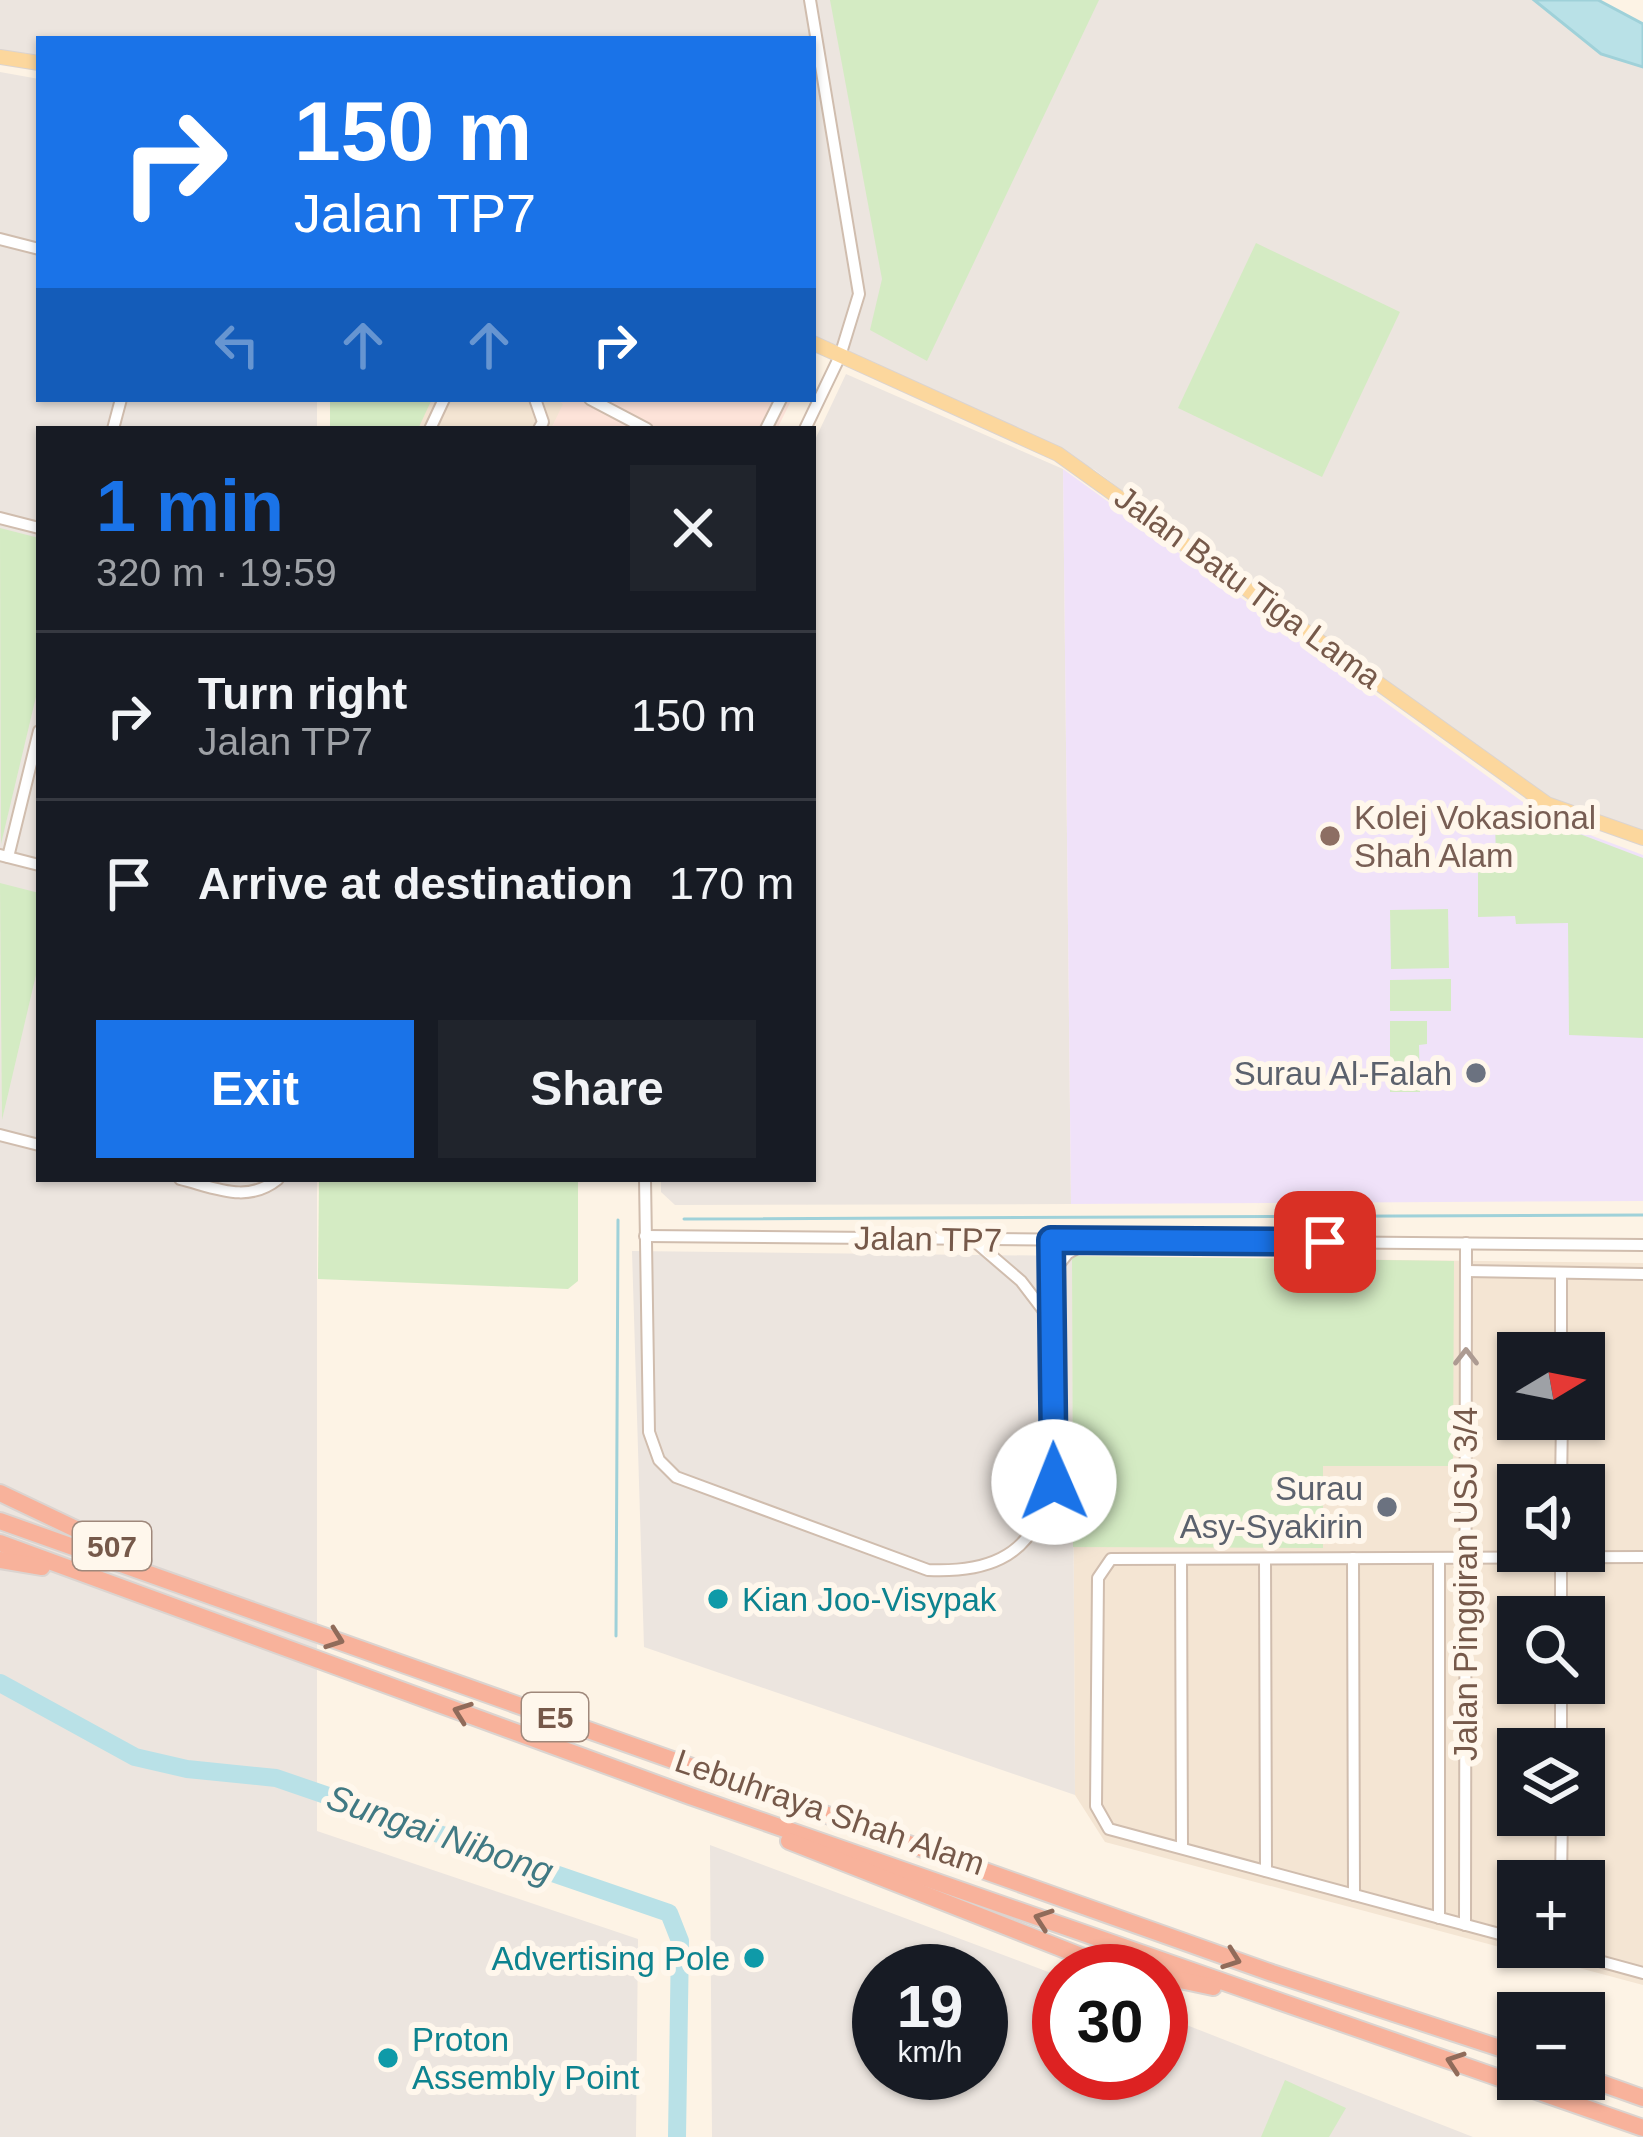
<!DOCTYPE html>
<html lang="en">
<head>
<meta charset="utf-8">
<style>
  body { margin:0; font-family:Arial,sans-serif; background:#20242c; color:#f1f3f6; height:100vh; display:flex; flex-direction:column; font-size:45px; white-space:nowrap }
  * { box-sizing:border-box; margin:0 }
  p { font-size:39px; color:#9ea1a6 }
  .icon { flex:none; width:66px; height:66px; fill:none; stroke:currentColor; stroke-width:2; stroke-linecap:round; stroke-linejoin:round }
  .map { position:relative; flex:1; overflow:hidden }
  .panel { position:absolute; left:36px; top:426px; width:780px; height:756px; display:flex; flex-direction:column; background:#171b24; border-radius:0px; box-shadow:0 3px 9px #0004 }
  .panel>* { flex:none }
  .hud { position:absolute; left:36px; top:36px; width:780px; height:366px; border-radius:0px; box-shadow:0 3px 9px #0004; background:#1a73e8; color:#fff; overflow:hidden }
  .needle { width:78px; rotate:80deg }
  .tools { position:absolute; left:1497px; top:1332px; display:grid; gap:24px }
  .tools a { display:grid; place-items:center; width:108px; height:108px; border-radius:0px; background:#171b24; box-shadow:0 3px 9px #0004; font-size:60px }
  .speed { position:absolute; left:852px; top:1944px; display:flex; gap:24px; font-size:60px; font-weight:700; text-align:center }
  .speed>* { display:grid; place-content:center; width:156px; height:156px; border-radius:50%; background:#171b24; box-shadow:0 3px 9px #0004; line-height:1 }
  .speed small { font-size:30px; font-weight:400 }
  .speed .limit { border:18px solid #d22; background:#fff; color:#111 }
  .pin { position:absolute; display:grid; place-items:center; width:102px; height:102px; color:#fff; margin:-51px; border-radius:24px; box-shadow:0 6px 18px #0006 }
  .me { position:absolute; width:132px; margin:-66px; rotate:359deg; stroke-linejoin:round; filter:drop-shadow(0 0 9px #0008) }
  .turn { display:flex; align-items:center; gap:42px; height:252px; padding:0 60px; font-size:54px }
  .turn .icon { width:156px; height:156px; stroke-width:2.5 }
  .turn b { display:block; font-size:84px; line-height:102px }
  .lanes { display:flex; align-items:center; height:114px; padding:0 60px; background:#0003; justify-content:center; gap:60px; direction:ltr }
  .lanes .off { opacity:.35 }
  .round { display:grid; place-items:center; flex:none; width:126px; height:126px; border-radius:0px; background:#20242c }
  .head { display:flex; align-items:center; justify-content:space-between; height:204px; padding:0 60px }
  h1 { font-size:72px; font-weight:700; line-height:90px; color:#1a73e8 }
  .action { display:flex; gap:24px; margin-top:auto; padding:24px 60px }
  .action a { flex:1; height:138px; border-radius:0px; background:#1a73e8; color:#fff; font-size:48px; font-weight:700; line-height:138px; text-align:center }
  .action a+a { background:#20242c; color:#f1f3f6 }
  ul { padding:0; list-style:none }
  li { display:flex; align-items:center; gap:36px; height:168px; padding:0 60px; border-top:3px solid #363941 }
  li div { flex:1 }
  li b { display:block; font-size:45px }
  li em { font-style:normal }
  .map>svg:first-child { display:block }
  .residential { fill:#f4e5d3; fill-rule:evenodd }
  .commercial { fill:#fde3d9 }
  .industrial { fill:#ece5df; fill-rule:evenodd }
  .education { fill:#f0e2f9 }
  .green { fill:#d4ebc3 }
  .water { fill:#b9e1e7; stroke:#9fd1d9; stroke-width:3 }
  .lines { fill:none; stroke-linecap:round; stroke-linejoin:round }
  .stream { stroke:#9fd1d9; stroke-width:3 }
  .river { stroke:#b9e1e7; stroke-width:18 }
  .minor-casing { stroke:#d0bdae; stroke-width:14 }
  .major-casing { stroke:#dbd4d0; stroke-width:16 }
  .highway-casing { stroke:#dbd4d0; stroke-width:20 }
  .minor { stroke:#fff; stroke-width:10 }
  .major { stroke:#fcd79d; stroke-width:14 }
  .highway { stroke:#f8b29b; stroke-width:16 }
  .oneway { stroke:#ad9b92 }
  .oneway2 { stroke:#906b5a }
  .route-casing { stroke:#114b97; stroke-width:30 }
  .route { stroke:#1a73e8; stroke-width:21 }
  .education-dot { fill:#8d6e63; stroke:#fff7ec; stroke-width:4.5 }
  .worship-dot { fill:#6b7280; stroke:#fff7ec; stroke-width:4.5 }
  .culture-dot { fill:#0f9aa8; stroke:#fff7ec; stroke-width:4.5 }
  .labels { text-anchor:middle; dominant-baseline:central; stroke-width:12; stroke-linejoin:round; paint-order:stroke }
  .shield { fill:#fff7ec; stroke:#9f887b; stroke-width:3 }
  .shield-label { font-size:30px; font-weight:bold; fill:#76594a }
  .street-label { font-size:33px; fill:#76594a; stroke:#fff7ec }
  .education-label { font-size:33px; fill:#785e54; stroke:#fff7ec; text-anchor:start }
  .worship-label { font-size:33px; fill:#5b616d; stroke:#fff7ec; text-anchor:end }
  .culture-label { font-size:33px; fill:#0d838f; stroke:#fff7ec; text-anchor:start }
  .water-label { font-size:36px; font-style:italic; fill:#407983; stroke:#fff7ec }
</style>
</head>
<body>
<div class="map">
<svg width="1643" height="2137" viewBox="0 0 1643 2137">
  <rect width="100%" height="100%" fill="#fdf3e5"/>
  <g class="residential">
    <path d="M330 399H555L564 404 551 429H330Z"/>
    <path d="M1072 1256 1643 1263V1985L1105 1842 1075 1795ZM1518 1353H1584V1419H1518ZM1518 1485H1584V1551H1518ZM1518 1617H1584V1683H1518ZM1518 1749H1584V1815H1518ZM1518 1881H1584V1947H1518Z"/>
  </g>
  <path class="commercial" d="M555 399H792L777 429H551L563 404Z"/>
  <g class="industrial">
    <path d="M0 0H1534L1601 54 1643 67V843L1545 807 1095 470 813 336V39H39V63L0 57Z"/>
    <path d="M0 72 39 79V399H317V429H39V1179H317V1831L638 1939 636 2137H0Z"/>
    <path d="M846 374 1063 469 1071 1204 675 1205 661 1192V1179H813V444Z"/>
    <path d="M632 1251 1072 1256 1075 1795 644 1647Z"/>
    <path d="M710 1845 1059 1976V2073H1161V2015L1473 2137H712ZM879 1971H981V2073H879Z"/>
  </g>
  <path class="education" d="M1063 469 1545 818 1643 855V1201L1071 1204Z"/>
  <g class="green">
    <path d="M830 0H1099L927 361 870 330 882 279Z"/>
    <path d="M1256 243 1400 312 1322 477 1178 408Z"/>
    <path d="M330 399H432L418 429H330Z"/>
    <path d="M0 528 39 538V684L1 844Z"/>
    <path d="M1543 820 1643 858V1038L1569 1035 1568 923 1516 924 1515 916 1478 917V860L1496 859 1495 821Z"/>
    <path d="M0 883 39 893V962L2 1120Z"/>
    <path d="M1448 909 1449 968 1391 969 1390 910Z"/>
    <path d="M1451 979V1011H1390V980Z"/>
    <path d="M1390 1021H1427V1044L1419 1045 1420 1092H1390Z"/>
    <path d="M319 1179H578V1281L568 1289 318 1279Z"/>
    <path d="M1072 1256 1454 1261 1453 1466H1323V1548L1073 1547Z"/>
    <path d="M1285 2080 1346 2108 1329 2137H1261Z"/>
  </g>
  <path class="water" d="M1534 0H1598L1643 24V67L1601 54Z"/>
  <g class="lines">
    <g class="stream">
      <path d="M684 1219 1643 1215"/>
      <path d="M616 1636 618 1220"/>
    </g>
    <path class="river" d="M0 1683 135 1757 187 1769 276 1778 669 1913 680 1941 677 2137"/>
    <defs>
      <g id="minor">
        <path d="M0 239 39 249"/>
        <path d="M535 399 543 422 539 429"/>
        <path d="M590 399 647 429"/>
        <path d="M113 429 121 399"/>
        <path d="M430 429 444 399"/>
        <path d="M766 429 781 399"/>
        <path d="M805 429 840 356 859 294 810 0"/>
        <path d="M0 518 39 528"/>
        <path d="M0 855 39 865"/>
        <path d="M8 857 39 731"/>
        <path d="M0 1135 39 1145"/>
        <path d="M180 1179C216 1188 247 1204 278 1179"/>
        <path d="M645 1179 649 1432 659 1460 676 1477 928 1570C1057 1576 1053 1486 1052 1387 1052 1338 1051 1289 1051 1240"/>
        <path d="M645 1236 1643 1245"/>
        <path d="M972 1239 1021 1281 1050 1319"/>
        <path d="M1466 1271 1643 1274"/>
        <path d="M1053 1272 1068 1253 1088 1242"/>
        <path d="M1561 1273V1353"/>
        <path d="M1561 1485 1562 1419"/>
        <path d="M1561 1554V1617"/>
        <path d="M1353 1558 1354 1895"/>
        <path d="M1439 1558V1918"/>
        <path d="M1181 1559 1182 1848"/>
        <path d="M1265 1559 1266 1871"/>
        <path d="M1561 1683V1749"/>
        <path d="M1561 1881 1562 1815"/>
        <path d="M1465 1925 1466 1243"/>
        <path d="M1518 1939 1109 1829 1096 1806 1098 1578 1111 1559 1643 1557"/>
        <path d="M1548 1947 1643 1973"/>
      </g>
      <g id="major">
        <path d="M0 57 39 63"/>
        <path d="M813 343 1058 454 1547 804 1643 838"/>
      </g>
      <g id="highway">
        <path d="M0 1493 143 1561"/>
        <path d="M0 1521 1272 1973 1518 2054"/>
        <path d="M0 1543 690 1796 1643 2128"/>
        <path d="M0 1560 42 1567"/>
        <path d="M789 1841 1086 1958 1134 1971"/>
        <path d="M1161 1976 1213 1987"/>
        <path d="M1584 2077 1643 2098"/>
      </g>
    </defs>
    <use href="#minor" class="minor-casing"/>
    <use href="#major" class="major-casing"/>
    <use href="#highway" class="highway-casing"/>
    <use href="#minor" class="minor"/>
    <use href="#major" class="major"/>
    <use href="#highway" class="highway"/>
  </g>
  <defs><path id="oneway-chevron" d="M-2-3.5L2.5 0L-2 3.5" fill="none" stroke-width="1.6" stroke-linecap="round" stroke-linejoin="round" transform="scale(3)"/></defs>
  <use class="oneway" href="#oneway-chevron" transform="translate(1466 1357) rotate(-90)"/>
  <g class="oneway2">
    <use href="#oneway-chevron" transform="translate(335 1639) rotate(20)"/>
    <use href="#oneway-chevron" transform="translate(462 1712) rotate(-160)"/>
    <use href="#oneway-chevron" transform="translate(1043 1919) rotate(-161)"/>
    <use href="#oneway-chevron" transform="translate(1232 1959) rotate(20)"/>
    <use href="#oneway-chevron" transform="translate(1455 2062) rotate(-161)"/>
  </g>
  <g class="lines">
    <defs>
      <path id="route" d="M1054 1482 1051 1240 1325 1242"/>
    </defs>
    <use href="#route" class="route-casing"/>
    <use href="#route" class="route"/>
  </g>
  <circle class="education-dot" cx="1330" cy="836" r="12"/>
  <g class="worship-dot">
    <circle cx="1476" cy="1073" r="12"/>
    <circle cx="1387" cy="1507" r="12"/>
  </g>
  <g class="culture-dot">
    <circle cx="718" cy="1599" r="12"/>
    <circle cx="754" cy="1958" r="12"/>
    <circle cx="388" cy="2058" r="12"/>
  </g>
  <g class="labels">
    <g class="shield">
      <rect x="73" y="1522" width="78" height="48" rx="9"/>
      <rect x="522" y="1693" width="66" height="48" rx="9"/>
    </g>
    <g class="shield-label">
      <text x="112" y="1546">507</text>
      <text x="555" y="1717">E5</text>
    </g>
    <g class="street-label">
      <text transform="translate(1248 587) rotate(36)">Jalan Batu Tiga Lama</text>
      <text transform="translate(928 1239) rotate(1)">Jalan TP7</text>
      <text transform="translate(1465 1584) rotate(-90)">Jalan Pinggiran USJ 3/4</text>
      <text transform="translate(830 1812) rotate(19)">Lebuhraya Shah Alam</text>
    </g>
    <g class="education-label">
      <text x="1354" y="817">Kolej Vokasional<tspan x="1354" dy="38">Shah Alam</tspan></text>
    </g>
    <g class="worship-label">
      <text x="1452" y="1073">Surau Al-Falah</text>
      <text x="1363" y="1488">Surau<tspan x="1363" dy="38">Asy-Syakirin</tspan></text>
    </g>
    <g class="culture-label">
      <text x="742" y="1599">Kian Joo-Visypak</text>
      <text x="730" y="1958" text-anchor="end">Advertising Pole</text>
      <text x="412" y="2039">Proton<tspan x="412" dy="38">Assembly Point</tspan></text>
    </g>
    <g class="water-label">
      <text transform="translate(440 1834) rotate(19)">Sungai Nibong</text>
    </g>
  </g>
</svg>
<div class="tools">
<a><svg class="needle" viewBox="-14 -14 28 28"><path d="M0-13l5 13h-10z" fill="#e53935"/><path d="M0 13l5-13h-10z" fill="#9ea1a6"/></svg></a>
<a><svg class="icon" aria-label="sound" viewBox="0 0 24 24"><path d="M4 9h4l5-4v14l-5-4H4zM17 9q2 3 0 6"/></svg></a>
<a><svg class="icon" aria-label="search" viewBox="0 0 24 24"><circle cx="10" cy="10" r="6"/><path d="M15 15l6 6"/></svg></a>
<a><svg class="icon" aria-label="layers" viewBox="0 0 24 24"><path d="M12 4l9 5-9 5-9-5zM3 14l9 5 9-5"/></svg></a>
<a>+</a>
<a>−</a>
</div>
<div class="speed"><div>19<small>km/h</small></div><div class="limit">30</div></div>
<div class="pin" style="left:1325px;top:1242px;background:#d93025"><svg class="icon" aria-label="arrive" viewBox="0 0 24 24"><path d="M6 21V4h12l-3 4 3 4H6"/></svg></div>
<svg class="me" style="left:1054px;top:1482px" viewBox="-20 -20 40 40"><circle r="19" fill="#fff"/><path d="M0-13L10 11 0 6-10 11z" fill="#1a73e8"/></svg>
<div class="hud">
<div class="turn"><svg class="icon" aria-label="right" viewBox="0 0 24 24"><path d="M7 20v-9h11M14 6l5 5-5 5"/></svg><div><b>150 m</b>Jalan TP7</div></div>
<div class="lanes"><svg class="icon off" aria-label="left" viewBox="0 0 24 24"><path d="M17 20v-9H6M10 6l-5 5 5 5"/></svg><svg class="icon off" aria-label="ahead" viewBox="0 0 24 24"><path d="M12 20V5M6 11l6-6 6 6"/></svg><svg class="icon off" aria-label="ahead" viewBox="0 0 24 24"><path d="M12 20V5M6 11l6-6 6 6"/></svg><svg class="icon" aria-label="right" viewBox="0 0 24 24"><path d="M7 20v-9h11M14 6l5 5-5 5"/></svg></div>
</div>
<section class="panel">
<div class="head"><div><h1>1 min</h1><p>320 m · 19:59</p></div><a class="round"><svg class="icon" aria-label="close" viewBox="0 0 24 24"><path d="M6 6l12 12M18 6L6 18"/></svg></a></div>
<ul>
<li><svg class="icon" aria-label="right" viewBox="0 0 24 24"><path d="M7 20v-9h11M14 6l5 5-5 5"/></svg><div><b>Turn right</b><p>Jalan TP7</p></div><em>150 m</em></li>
<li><svg class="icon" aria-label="arrive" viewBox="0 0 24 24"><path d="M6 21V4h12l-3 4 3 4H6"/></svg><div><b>Arrive at destination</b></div><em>170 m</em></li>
</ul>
<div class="action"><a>Exit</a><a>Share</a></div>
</section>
</div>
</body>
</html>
